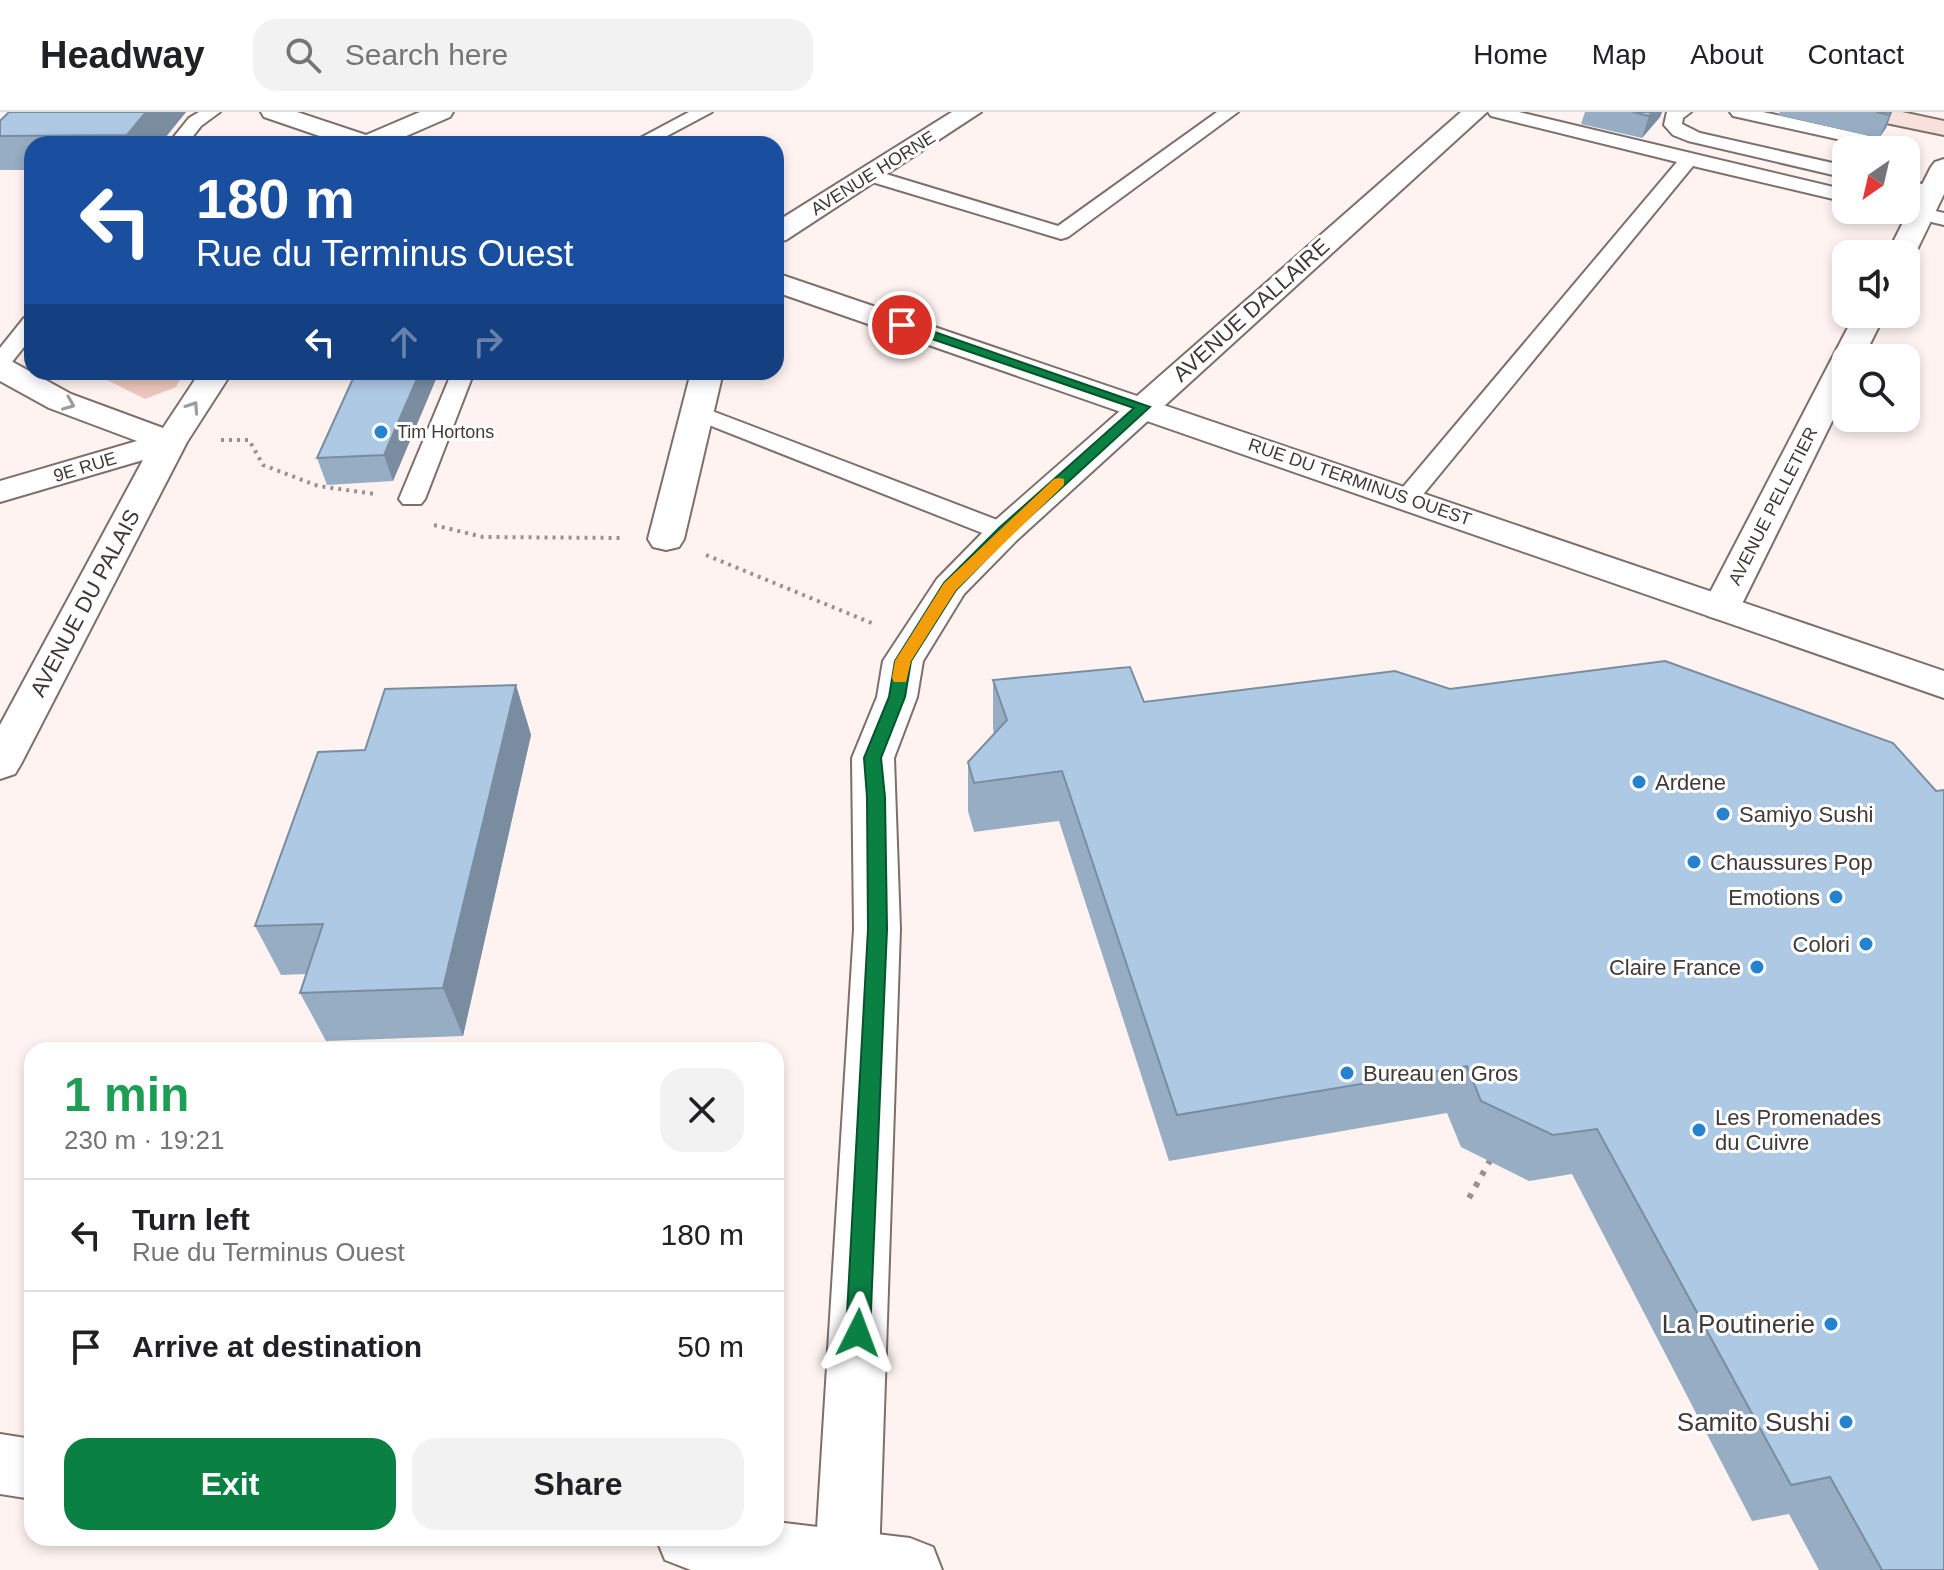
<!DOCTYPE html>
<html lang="en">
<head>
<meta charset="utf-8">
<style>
  body { margin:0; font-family:Arial,sans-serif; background:#f2f2f2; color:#202124; height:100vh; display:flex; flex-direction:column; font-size:30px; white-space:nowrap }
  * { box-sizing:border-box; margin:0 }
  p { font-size:26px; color:#757577 }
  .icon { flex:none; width:44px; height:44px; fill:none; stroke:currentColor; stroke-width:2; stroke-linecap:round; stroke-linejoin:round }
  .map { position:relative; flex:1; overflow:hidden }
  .sheet { position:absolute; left:24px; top:930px; width:760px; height:504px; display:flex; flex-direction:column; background:#fff; border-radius:24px; box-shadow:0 4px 12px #0003 }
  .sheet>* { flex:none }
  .top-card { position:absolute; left:24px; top:24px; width:760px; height:244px; border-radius:24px; box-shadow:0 4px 12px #0003; background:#1a4fa0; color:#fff; overflow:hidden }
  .needle { width:52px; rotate:214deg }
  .fabs { position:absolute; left:1832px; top:24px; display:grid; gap:16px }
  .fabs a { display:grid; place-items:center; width:88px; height:88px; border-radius:16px; background:#fff; box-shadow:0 4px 12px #0003; font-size:40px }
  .pin { position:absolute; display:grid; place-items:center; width:68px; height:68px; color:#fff; margin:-34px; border:4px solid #fff; border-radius:50%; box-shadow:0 2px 8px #0007 }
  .me { position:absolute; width:88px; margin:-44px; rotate:3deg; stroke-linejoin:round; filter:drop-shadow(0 0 6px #0008) }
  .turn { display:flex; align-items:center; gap:28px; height:168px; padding:0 40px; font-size:36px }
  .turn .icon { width:104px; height:104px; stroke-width:2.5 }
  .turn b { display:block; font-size:56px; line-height:68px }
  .lanes { display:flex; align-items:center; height:76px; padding:0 40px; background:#0003; justify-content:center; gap:40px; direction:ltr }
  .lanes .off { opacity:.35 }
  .round { display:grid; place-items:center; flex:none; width:84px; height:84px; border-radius:24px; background:#f2f2f2 }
  .summary { display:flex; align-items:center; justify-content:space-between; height:136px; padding:0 40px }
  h1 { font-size:48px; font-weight:600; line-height:60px; color:#1e9e55 }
  .action { display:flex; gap:16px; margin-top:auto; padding:16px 40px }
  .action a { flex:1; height:92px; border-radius:24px; background:#0b8043; color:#fff; font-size:32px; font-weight:600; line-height:92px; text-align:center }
  .action a+a { background:#f2f2f2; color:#202124 }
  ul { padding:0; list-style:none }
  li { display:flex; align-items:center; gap:24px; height:112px; padding:0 40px; border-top:2px solid #e0e0e0 }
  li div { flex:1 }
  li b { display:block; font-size:30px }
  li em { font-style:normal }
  header { display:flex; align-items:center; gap:48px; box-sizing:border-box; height:112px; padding:0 40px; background:#fff; border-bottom:2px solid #e0e0e0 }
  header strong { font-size:38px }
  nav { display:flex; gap:44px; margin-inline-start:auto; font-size:28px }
  .search { width:560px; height:72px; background:#f2f2f2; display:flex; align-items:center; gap:20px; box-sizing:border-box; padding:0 28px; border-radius:24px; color:#757577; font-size:30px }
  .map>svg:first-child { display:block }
  .green { fill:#edc7bc }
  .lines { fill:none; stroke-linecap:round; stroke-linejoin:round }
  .service-casing { stroke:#7f6f6b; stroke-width:4 }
  .minor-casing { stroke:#7f6f6b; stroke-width:4 }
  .tertiary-casing { stroke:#7f6f6b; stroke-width:4 }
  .secondary-casing { stroke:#7f6f6b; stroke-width:4 }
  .path-far1 { stroke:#9a918f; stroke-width:4; stroke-dasharray:3 5; stroke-linecap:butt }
  .path { stroke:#9a918f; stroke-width:6; stroke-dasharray:5 8; stroke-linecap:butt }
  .service { fill:#fff; fill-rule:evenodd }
  .minor { fill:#fff; fill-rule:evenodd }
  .tertiary { fill:#fff; fill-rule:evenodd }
  .secondary { fill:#f8e1da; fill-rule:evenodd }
  .wall { fill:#96adc4 }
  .shaded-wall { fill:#7a8da0 }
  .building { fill:#aec9e4; stroke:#7a8da0; stroke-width:2 }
  .oneway { stroke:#a09c9b }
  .route { fill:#0b8043; stroke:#07532c; stroke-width:2 }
  .slow { fill:#f59e0b }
  .poi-dot { fill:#2582cf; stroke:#fff; stroke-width:3 }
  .labels { text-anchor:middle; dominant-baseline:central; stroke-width:6; stroke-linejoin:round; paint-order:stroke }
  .far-street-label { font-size:18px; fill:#403937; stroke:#fff }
  .far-poi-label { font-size:18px; fill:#403937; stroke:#fff; text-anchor:start }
  .street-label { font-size:22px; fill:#403937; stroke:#fff }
  .poi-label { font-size:22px; fill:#403937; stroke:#fff; text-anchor:start }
  .near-poi-label { font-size:26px; fill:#403937; stroke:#fff; text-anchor:end }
</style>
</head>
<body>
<header>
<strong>Headway</strong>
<div class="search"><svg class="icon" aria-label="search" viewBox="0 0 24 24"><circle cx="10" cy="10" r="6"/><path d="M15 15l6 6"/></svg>Search here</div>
<nav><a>Home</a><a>Map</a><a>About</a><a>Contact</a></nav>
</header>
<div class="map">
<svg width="1944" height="1458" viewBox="0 0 1944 1458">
  <rect width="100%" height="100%" fill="#fef3f0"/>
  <path class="green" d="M91 260H185L176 275 145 287Z"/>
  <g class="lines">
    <defs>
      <g id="service">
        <path d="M199 0H220L201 14 187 32H168L189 6Z"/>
        <path d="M689 0H712L652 32H629Z"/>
        <path d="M1217 0H1238L1068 125 1061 127 862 67 860 63 869 57 876 59 1058 114Z"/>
        <path d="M1488 0H1519L1846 78V90L1693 54 1416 391H1398L1394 386 1398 381 1677 50 1491 4Z"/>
        <path d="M1667 0H1691L1683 6 1682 12 1700 21 1846 54V66L1688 29 1673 23 1664 13Z"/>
        <path d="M1730 0H1763L1870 24 1885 30 1889 38H1871L1864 33 1733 4Z"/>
        <path d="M1906 68 1938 76 1941 80 1931 86 1906 80Z"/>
        <path d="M1906 92 1944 101V113L1898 102 1895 98H1906Z"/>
        <path d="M32 204V225L8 255 0 257V236L24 206Z"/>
        <path d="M452 260H474L425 387 421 392H403L399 387Z"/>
        <path d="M699 294 1013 414 1017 420 1013 426H995L691 306 687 301 691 296Z"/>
      </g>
      <g id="minor">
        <path d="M952 0H981L786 128 776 130V110Z"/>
        <path d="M1461 0H1487L1017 428 964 482 923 549 917 585 894 646 900 817 879 1449 875 1458H819L815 1449 854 817 852 646 877 585 883 549 937 467 991 412Z"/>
        <path d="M1944 47V82L1915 142 1906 149V142H1887L1931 55 1935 50Z"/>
        <path d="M1855 202H1885L1863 246H1846V281L1740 496 1734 504 1721 508 1708 504 1702 496Z"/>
        <path d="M691 260H723L684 427 679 435 666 438 653 435 648 427Z"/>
      </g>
      <g id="tertiary">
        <path d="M261 0H297L366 23 420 0H453L450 5 388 32H343L264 5Z"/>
        <path d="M776 161 1944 559V586L776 180Z"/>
        <path d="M0 247 11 249 71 282 163 316 200 260H232L187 330 21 652 15 662 0 667V613L143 348 0 390V369L137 329 49 296 0 269Z"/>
        <path d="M0 1322 32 1327V1387L0 1382Z"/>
        <path d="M776 1410 910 1426 933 1435 942 1458H691L665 1448 656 1426H776Z"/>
      </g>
      <path id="secondary" d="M1854 0H1902L1944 9V23L1857 5Z"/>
    </defs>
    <use href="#service" class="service-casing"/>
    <use href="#minor" class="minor-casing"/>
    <use href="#tertiary" class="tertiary-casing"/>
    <use href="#secondary" class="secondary-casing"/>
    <g class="path-far1">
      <path d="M221 328H249L263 353 318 374 375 382"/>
      <path d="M434 413 483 425 623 426"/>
      <path d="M706 443 874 512"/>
    </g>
    <path class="path" d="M1469 1086 1492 1045"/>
    <use href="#service" class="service"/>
    <use href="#minor" class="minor"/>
    <use href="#tertiary" class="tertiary"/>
    <use href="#secondary" class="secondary"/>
  </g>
  <g class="wall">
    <path d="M186 0 160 32H32V58H0V9Z"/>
    <path d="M1585 0H1662L1660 5 1642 26 1581 12Z"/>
    <path d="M1780 0H1892L1886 16 1879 26 1778 3Z"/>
    <path d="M436 267 393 369 327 373 317 346Z"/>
    <path d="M1395 559 1944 1458H1819L1789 1402 1752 1409 1572 1062 1529 1069 1461 1035 1447 1001 1169 1049 1059 709 974 720 968 699V650L994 622 993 617V568L1144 590Z"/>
    <path d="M516 573 531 623 463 924 326 929 300 881 307 862 281 863 255 814 365 638Z"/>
  </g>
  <g class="shaded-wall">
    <path d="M146 0H186L160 32H130L127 23Z"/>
    <path d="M1652 0H1662L1660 5 1642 26 1649 4Z"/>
    <path d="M1891 0H1892L1886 16 1879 26Z"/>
    <path d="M420 260H434L436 267 393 369 384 343Z"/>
    <path d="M516 573 531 623 463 924 443 876Z"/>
  </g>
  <g class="building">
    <path d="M9 0H146L127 23 0 24V9Z"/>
    <path d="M1633 0H1652L1649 4Z"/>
    <path d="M1876 0H1891L1889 3Z"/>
    <path d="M356 260H420L384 343 317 346Z"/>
    <path d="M1665 549 1893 631 1936 679 1944 678V1458H1882L1830 1365 1791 1373 1597 1017 1553 1023 1481 989 1467 954 1177 1003 1062 659 974 671 968 650 1007 608 993 568 1130 555 1144 590 1395 559 1450 577Z"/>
    <path d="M516 573 443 876 300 881 323 812 255 814 318 640 365 638 385 577Z"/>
  </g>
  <defs><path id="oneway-chevron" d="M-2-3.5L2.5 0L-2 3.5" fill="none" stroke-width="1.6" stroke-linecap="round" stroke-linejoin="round" transform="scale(2)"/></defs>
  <g class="oneway">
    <use href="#oneway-chevron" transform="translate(69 292) rotate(22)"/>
    <use href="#oneway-chevron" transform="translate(193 295) rotate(-56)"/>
  </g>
  <path class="route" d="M897 210H906L1150 295 1010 423 956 478 911 549 905 585 881 646 885 685 887 817 870 1221 867 1229 858 1232 850 1229 846 1221 868 817 867 685 864 646 889 585 895 549 944 471 999 416 1134 296 897 215Z"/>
  <path class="slow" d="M1059 366 1064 367V373L956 478 911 549 906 570H894L892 566 895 549 944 471 1054 367Z"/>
  <g class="poi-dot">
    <circle cx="381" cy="320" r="8"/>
    <circle cx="1639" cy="670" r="8"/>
    <circle cx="1723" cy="702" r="8"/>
    <circle cx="1694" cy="750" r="8"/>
    <circle cx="1836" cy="785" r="8"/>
    <circle cx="1866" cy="832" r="8"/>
    <circle cx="1757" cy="855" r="8"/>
    <circle cx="1347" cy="961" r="8"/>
    <circle cx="1699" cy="1018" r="8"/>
    <circle cx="1831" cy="1212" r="8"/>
    <circle cx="1846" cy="1310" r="8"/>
  </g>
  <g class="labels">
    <g class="far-street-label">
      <text transform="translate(873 61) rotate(-32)">AVENUE HORNE</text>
      <text transform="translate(85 355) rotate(-17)">9E RUE</text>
      <text transform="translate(1360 370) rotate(19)">RUE DU TERMINUS OUEST</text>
      <text transform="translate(1773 394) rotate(-63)">AVENUE PELLETIER</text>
    </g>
    <g class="far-poi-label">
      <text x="397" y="320">Tim Hortons</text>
    </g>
    <g class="street-label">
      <text transform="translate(1251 198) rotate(-42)">AVENUE DALLAIRE</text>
      <text transform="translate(85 491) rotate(-62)">AVENUE DU PALAIS</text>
    </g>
    <g class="poi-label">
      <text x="1655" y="670">Ardene</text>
      <text x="1739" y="702">Samiyo Sushi</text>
      <text x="1710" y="750">Chaussures Pop</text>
      <text x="1820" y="785" text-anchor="end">Emotions</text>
      <text x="1850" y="832" text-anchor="end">Colori</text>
      <text x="1741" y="855" text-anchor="end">Claire France</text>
      <text x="1363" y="961">Bureau en Gros</text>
      <text x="1715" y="1005">Les Promenades<tspan x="1715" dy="25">du Cuivre</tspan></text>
    </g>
    <g class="near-poi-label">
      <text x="1815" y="1212">La Poutinerie</text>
      <text x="1830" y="1310">Samito Sushi</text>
    </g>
  </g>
</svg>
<div class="fabs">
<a><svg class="needle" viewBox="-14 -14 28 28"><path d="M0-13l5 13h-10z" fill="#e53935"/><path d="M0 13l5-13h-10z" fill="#757577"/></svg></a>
<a><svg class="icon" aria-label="sound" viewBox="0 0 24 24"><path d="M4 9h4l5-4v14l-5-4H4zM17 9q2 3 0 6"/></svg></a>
<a><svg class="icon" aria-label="search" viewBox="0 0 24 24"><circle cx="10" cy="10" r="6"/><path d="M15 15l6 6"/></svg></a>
</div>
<div class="pin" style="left:902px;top:213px;background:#d93025"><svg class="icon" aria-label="arrive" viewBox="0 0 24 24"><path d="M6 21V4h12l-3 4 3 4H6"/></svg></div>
<svg class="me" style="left:858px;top:1221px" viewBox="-20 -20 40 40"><path d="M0-17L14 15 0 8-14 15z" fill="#0b8043" stroke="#fff" stroke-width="4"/></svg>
<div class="top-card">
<div class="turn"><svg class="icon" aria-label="left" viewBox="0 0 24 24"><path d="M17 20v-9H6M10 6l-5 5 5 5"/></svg><div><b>180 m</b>Rue du Terminus Ouest</div></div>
<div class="lanes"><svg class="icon" aria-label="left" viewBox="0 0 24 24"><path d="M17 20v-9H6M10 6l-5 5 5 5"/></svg><svg class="icon off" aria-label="ahead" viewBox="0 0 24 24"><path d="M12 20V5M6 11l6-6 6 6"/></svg><svg class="icon off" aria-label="right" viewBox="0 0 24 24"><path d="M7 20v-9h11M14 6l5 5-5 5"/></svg></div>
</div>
<section class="sheet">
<div class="summary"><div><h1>1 min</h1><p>230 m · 19:21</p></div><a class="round"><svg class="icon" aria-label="close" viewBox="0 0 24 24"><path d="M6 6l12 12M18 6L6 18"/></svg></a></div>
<ul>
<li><svg class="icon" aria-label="left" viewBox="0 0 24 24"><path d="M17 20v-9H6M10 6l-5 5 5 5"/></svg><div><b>Turn left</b><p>Rue du Terminus Ouest</p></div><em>180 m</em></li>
<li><svg class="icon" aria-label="arrive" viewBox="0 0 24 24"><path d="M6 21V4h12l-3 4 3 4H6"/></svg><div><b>Arrive at destination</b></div><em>50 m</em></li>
</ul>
<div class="action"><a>Exit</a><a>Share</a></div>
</section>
</div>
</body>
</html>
